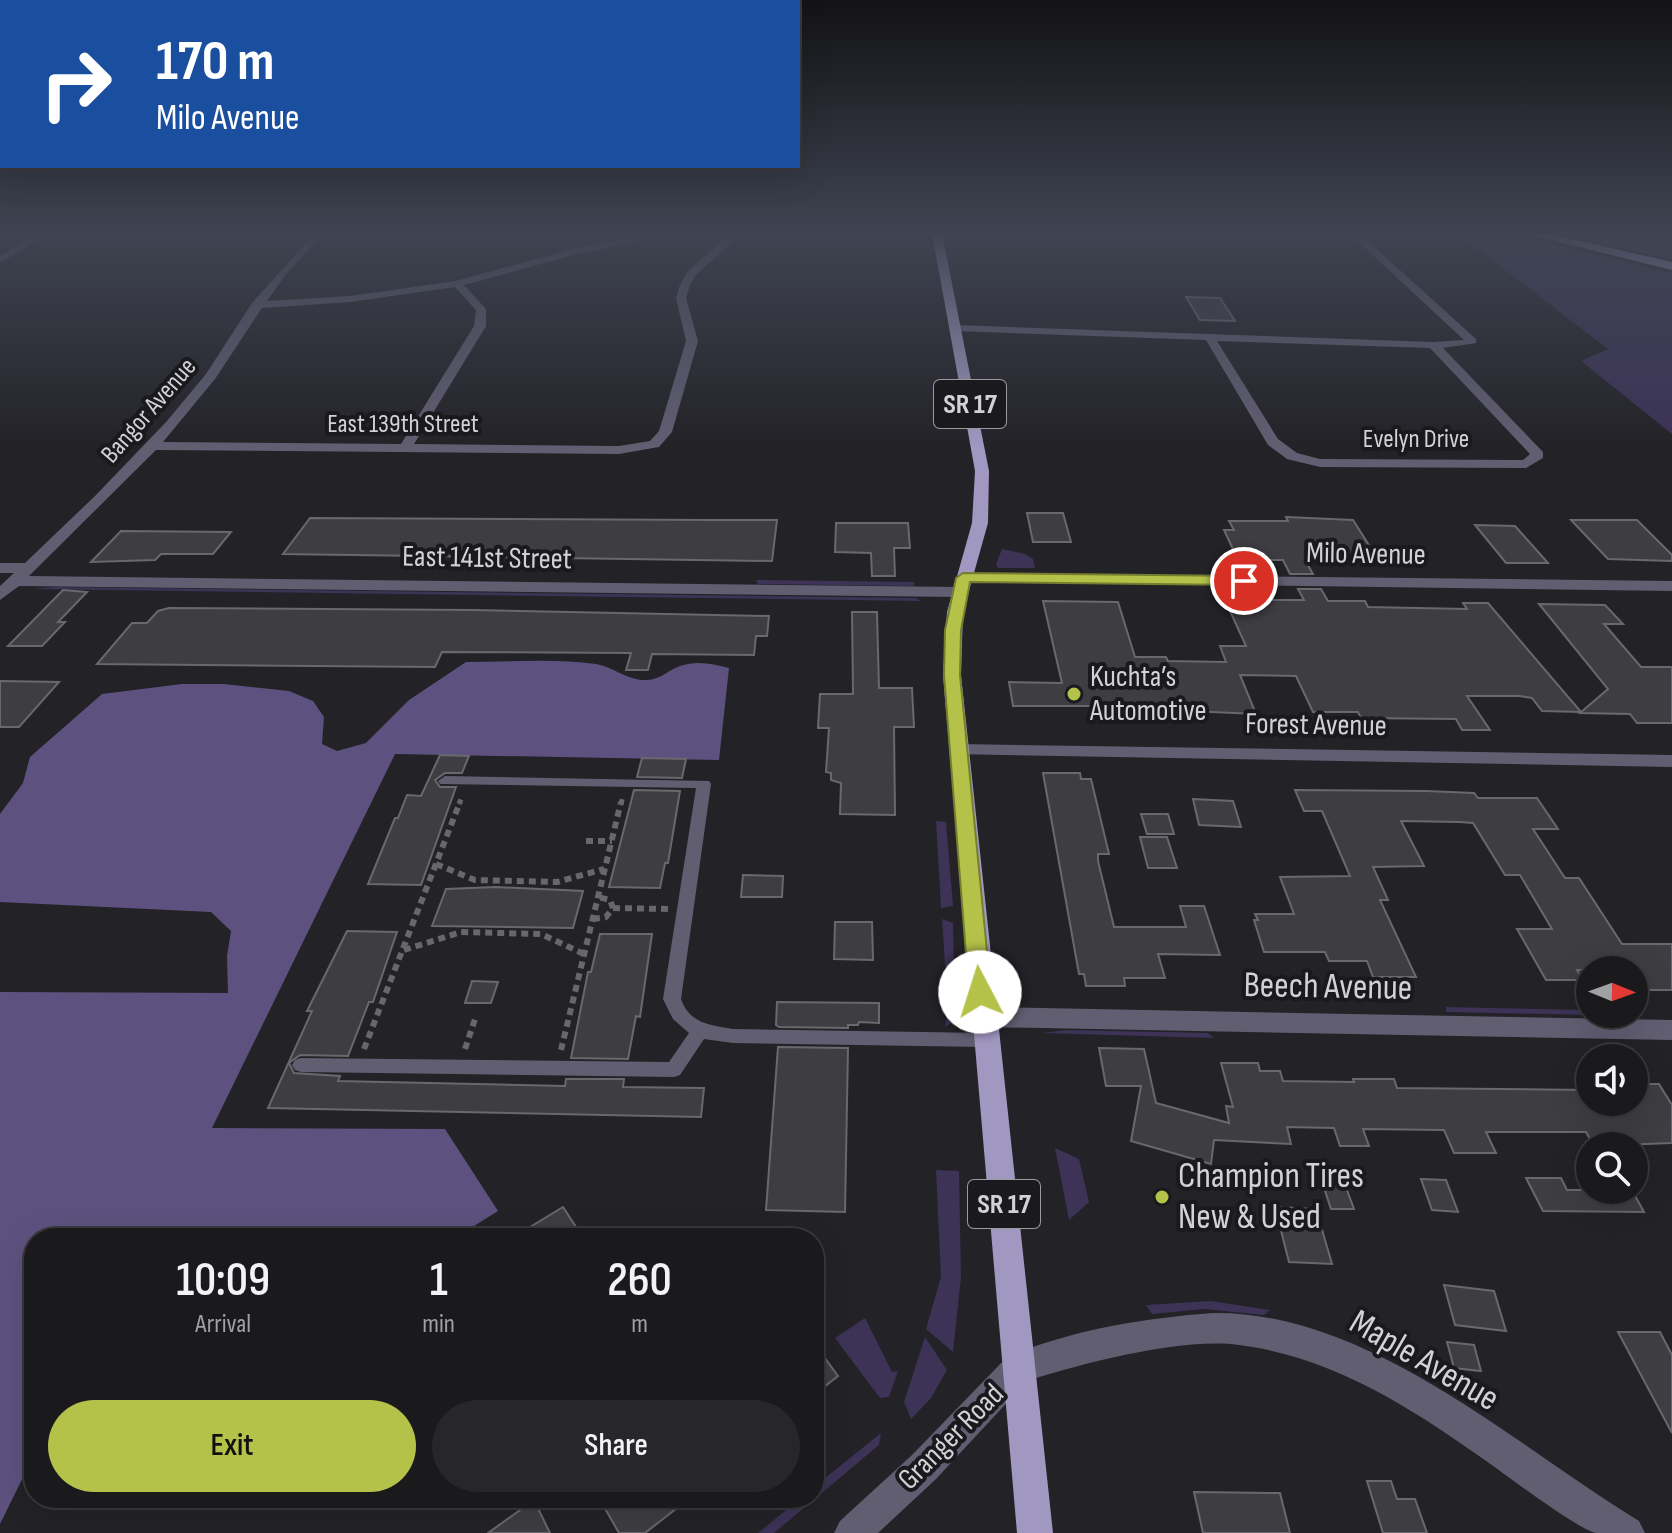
<!DOCTYPE html>
<html lang="en">
<head>
<meta charset="utf-8">
<style>
  body { margin:0; font-family:"Sofia Sans Condensed",sans-serif; background:#27272a; color:#f1f3f6; height:100vh; display:flex; flex-direction:column; font-size:30px; white-space:nowrap }
  * { box-sizing:border-box; margin:0 }
  p { font-size:26px; color:#9fa1a4 }
  .icon { flex:none; width:44px; height:44px; fill:none; stroke:currentColor; stroke-width:2; stroke-linecap:round; stroke-linejoin:round }
  .map { position:relative; flex:1; overflow:hidden }
  .side { position:absolute; left:24px; top:1228px; width:800px; height:280px; display:flex; flex-direction:column; background:#1a1a1d; border-radius:32px; box-shadow:0 8px 32px #0002,0 0 0 2px #38383b }
  .side>* { flex:none }
  .top-card { position:absolute; left:0px; top:0px; width:800px; height:168px; box-shadow:0 8px 32px #0002,0 0 0 2px #38383b; background:#1a4fa0; color:#fff; overflow:hidden }
  .needle { width:52px; rotate:91deg }
  .fabs { position:absolute; left:1576px; top:956px; display:grid; gap:16px }
  .fabs a { display:grid; place-items:center; width:72px; height:72px; border-radius:50%; background:#1a1a1d; box-shadow:0 8px 32px #0002,0 0 0 2px #38383b; font-size:40px }
  .pin { position:absolute; display:grid; place-items:center; width:68px; height:68px; color:#fff; margin:-34px; border:4px solid #fff; border-radius:50%; box-shadow:0 2px 8px #0007 }
  .me { position:absolute; width:88px; margin:-44px; rotate:355deg; stroke-linejoin:round; filter:drop-shadow(0 0 6px #0008) }
  .turn { display:flex; align-items:center; gap:28px; height:168px; padding:0 24px; font-size:36px }
  .turn .icon { width:104px; height:104px; stroke-width:2.5 }
  .turn b { display:block; font-size:56px; line-height:68px }
  .eta { display:flex; justify-content:space-evenly; align-items:center; height:136px; text-align:center }
  .eta b { font-size:48px; font-weight:600; line-height:56px }
  .action { display:flex; gap:16px; margin-top:auto; padding:16px 24px }
  .action a { flex:1; height:92px; border-radius:48px; background:#b5c249; color:#111; font-size:32px; font-weight:600; line-height:92px; text-align:center }
  .action a+a { background:#27272a; color:#f1f3f6 }
  .map>svg:first-child { display:block }
  .green { fill:#3c3357 }
  .forest { fill:#5d527f }
  .building { fill:#3e3d42; stroke:#69686e; stroke-width:2 }
  .lines { fill:none; stroke-linecap:round; stroke-linejoin:round }
  .path-far1 { stroke:#68676b; stroke-width:5; stroke-dasharray:5 4; stroke-linecap:butt }
  .path { stroke:#68676b; stroke-width:6; stroke-dasharray:7 5; stroke-linecap:butt }
  .service { fill:#625e72; fill-rule:evenodd }
  .minor { fill:#625e72; fill-rule:evenodd }
  .tertiary { fill:#625e72; fill-rule:evenodd }
  .primary { fill:#a198c1; fill-rule:evenodd }
  .motorway { fill:#baafe1; fill-rule:evenodd }
  .route { fill:#b5c249; stroke:#767e2f; stroke-width:2 }
  .poi-dot { fill:#b5c249; stroke:#1a191e; stroke-width:3 }
  .labels { text-anchor:middle; dominant-baseline:central; stroke-width:8; stroke-linejoin:round; paint-order:stroke }
  .far-street-label { font-size:26px; fill:#d2d2d5; stroke:#1a191e }
  .shield { fill:#1a191e; stroke:#9b9a9e; stroke-width:2 }
  .shield-label { font-size:28px; font-weight:bold; fill:#d2d2d5 }
  .street-label { font-size:30px; fill:#d2d2d5; stroke:#1a191e }
  .poi-label { font-size:30px; fill:#d2d2d5; stroke:#1a191e; text-anchor:start }
  .near-street-label { font-size:36px; fill:#d2d2d5; stroke:#1a191e }
  .near-poi-label { font-size:36px; fill:#d2d2d5; stroke:#1a191e; text-anchor:start }
</style>
</head>
<body>
<div class="map">
<svg width="1672" height="1533" viewBox="0 0 1672 1533">
  <rect width="100%" height="100%" fill="#232227"/>
  <g class="green">
    <path d="M1457 233H1505L1672 273V434L1581 361 1608 349Z"/>
    <path d="M1555 233H1672V260Z"/>
    <path d="M1002 549 1025 554 1033 559 1035 568H998L996 564Z"/>
    <path d="M756 580 914 582V586L758 584Z"/>
    <path d="M55 587 915 598 922 601 32 589Z"/>
    <path d="M936 821 946 822 953 906 941 908Z"/>
    <path d="M942 919 953 923 955 1021 945 1027 948 1008Z"/>
    <path d="M1446 1007 1590 1010V1014H1593L1591 1015 1446 1012Z"/>
    <path d="M1066 1030 1208 1033 1214 1038 1042 1033Z"/>
    <path d="M1055 1148 1079 1159 1089 1202 1069 1220Z"/>
    <path d="M936 1170 959 1171 961 1277 953 1352 926 1329 941 1277Z"/>
    <path d="M1211 1301 1270 1310 1264 1315 1204 1309 1152 1314 1146 1305Z"/>
    <path d="M865 1318 892 1372 898 1371 889 1397 880 1398 835 1338Z"/>
    <path d="M925 1337 947 1370 931 1398 911 1419 904 1402Z"/>
    <path d="M881 1433 879 1445 774 1533H758L801 1498H814V1487Z"/>
  </g>
  <path class="forest" d="M466 662C509 662 554 658 596 664 613 667 624 678 641 680 661 681 666 671 680 666 697 660 713 664 729 668L719 760 395 754 212 1128 445 1129 498 1211 455 1238H34V1455L0 1524V992L228 993 227 956 231 931 211 912 0 902V814L23 783 30 757 102 694 182 684H223L289 691 313 701 324 717 322 744 337 751 366 743 409 700Z"/>
  <g class="building">
    <path d="M1186 297 1220 298 1235 321 1200 320Z"/>
    <path d="M1027 513H1063L1071 542H1033Z"/>
    <path d="M1286 517 1353 520 1379 561 1305 560 1313 574H1290L1283 560H1238L1224 530H1234L1229 521H1288Z"/>
    <path d="M310 518 712 520H777L772 561 283 554Z"/>
    <path d="M1571 520H1637L1672 555V561L1608 559Z"/>
    <path d="M836 523H908L910 548H894L895 576H872L871 553 835 552Z"/>
    <path d="M1475 525 1515 526 1548 563H1506Z"/>
    <path d="M121 531 231 532 213 554H161L155 560 91 562Z"/>
    <path d="M1298 589H1321L1328 601H1365L1368 607 1467 609 1463 603H1488L1581 712 1542 711 1532 698 1519 696H1467L1490 730H1462L1456 719 1361 718 1358 712H1313L1296 676 1240 675 1256 714 1145 709 1146 713H1102L1096 706H1013L1009 682 1062 683 1043 601 1118 602 1135 657H1166L1168 661 1226 662 1220 646H1246L1225 600H1304Z"/>
    <path d="M63 590 87 592 58 622H65L42 646H8Z"/>
    <path d="M1539 604 1605 605 1623 624H1604L1641 667H1672V723H1637L1630 714 1580 713 1608 689Z"/>
    <path d="M169 608 472 610 769 616 767 636H756L754 655 652 654 648 670H626L631 653 442 652 435 667 97 664 132 623H147L158 611Z"/>
    <path d="M852 612H877L879 688H912L914 727H894L895 815 840 814 841 783 831 780V773L826 772 829 728H818L820 694H853Z"/>
    <path d="M0 681 59 682 19 727H0Z"/>
    <path d="M440 755 469 756 462 773H445L435 780 440 787H456L421 885 368 884 395 818H398L407 795 421 796Z"/>
    <path d="M642 758 686 759 682 778 637 777Z"/>
    <path d="M1043 773H1080L1081 779H1091L1109 854H1098V861L1114 927H1186L1180 906H1204L1220 955 1158 954 1165 978H1124L1125 986H1086L1084 974H1079Z"/>
    <path d="M634 790 680 791 668 863H665L660 888 609 887Z"/>
    <path d="M1295 790 1426 791 1474 793 1478 798H1537L1558 829H1533L1565 878H1579L1622 944H1672V990H1634V970H1577L1583 980H1546L1517 929H1552L1520 875H1505L1473 823 1460 822 1401 821 1424 866 1373 867 1388 900H1380L1416 977H1373L1367 961H1329L1325 952H1264L1254 920H1258L1255 914H1294L1280 877 1350 876 1322 811H1304Z"/>
    <path d="M1193 799 1233 801 1241 827 1199 825Z"/>
    <path d="M1141 814H1168L1174 834H1147Z"/>
    <path d="M1140 837H1167L1177 868H1148Z"/>
    <path d="M743 875 783 876 782 897H741Z"/>
    <path d="M496 887 583 891 573 928 432 926 446 889Z"/>
    <path d="M835 922H872L873 960 834 959Z"/>
    <path d="M347 931 397 932 373 1002H369L348 1056 300 1055 289 1063 294 1073 340 1076 338 1081 565 1086 566 1079H624L623 1087 704 1088 701 1117 268 1108 312 1011H307Z"/>
    <path d="M600 934H652L640 1017 636 1016 628 1059 571 1058 588 972H591Z"/>
    <path d="M472 981 498 982 491 1003H465Z"/>
    <path d="M777 1002 879 1003V1023L859 1022 858 1025H848V1028L779 1027 776 1025Z"/>
    <path d="M778 1047 848 1048 845 1212 766 1210Z"/>
    <path d="M1099 1048 1144 1049 1156 1103 1229 1123 1226 1106 1233 1107 1221 1063H1258L1260 1071H1280L1283 1081 1354 1082 1353 1079H1394L1397 1088 1590 1090V1102H1634V1084H1659L1672 1105V1143L1594 1146 1586 1132H1486L1496 1153H1454L1444 1130 1363 1129 1369 1146H1340L1334 1128 1287 1127 1291 1144 1214 1140 1211 1164 1131 1141 1141 1086H1106Z"/>
    <path d="M1526 1178H1561L1567 1190H1632L1644 1212 1543 1211Z"/>
    <path d="M1421 1179 1446 1180 1458 1212 1432 1210Z"/>
    <path d="M1322 1182H1344L1354 1209H1331Z"/>
    <path d="M563 1207 578 1230 565 1238H512Z"/>
    <path d="M1275 1207 1316 1209 1332 1264 1289 1262Z"/>
    <path d="M1444 1285 1494 1291 1506 1331 1455 1325Z"/>
    <path d="M1618 1332H1660L1672 1355V1433Z"/>
    <path d="M1447 1342 1474 1345 1481 1371 1454 1368Z"/>
    <path d="M814 1343 838 1376 814 1395Z"/>
    <path d="M1367 1481H1391L1397 1499H1415L1427 1533H1383Z"/>
    <path d="M1194 1492 1280 1493 1290 1533H1203Z"/>
    <path d="M599 1498H690L645 1533H619Z"/>
    <path d="M534 1500 550 1533H488Z"/>
  </g>
  <g class="lines">
    <g class="path-far1">
      <path d="M459 804 462 797"/>
      <path d="M621 804 623 796"/>
    </g>
    <g class="path">
      <path d="M586 841H612"/>
      <path d="M436 864 475 880 557 882 604 869"/>
      <path d="M613 908 668 909"/>
      <path d="M593 919 606 917 613 908 610 900 598 897"/>
      <path d="M404 950 461 932 541 934 584 954"/>
      <path d="M364 1049 460 802"/>
      <path d="M465 1049 475 1019"/>
      <path d="M561 1050 621 802"/>
    </g>
    <path class="service" d="M445 776 709 781 711 784 681 999C690 1024 710 1025 733 1029L985 1033 991 1035 994 1040 991 1045 985 1047 733 1043 704 1039 680 1075 674 1077 301 1072 295 1070 292 1065 295 1060 301 1058 669 1062 689 1033 673 1019 663 999 696 788 440 784 438 781Z"/>
    <g class="minor">
      <path d="M37 233H49L0 263V256Z"/>
      <path d="M315 233H325L286 274 267 301 350 296 456 281 572 249 643 234H741L696 275 690 285 686 298 698 341 672 432 659 447 619 454 156 450 29 576 959 587 967 592 959 597 19 586 0 600V586L14 573H0V563H25L95 496 167 421 206 374 252 303ZM726 237 688 271 680 285 676 298 686 341 659 431 650 441 619 446 414 444 486 326V309L464 285 577 254 643 240ZM455 287 476 310 474 326 401 444 163 442 215 379 262 308 350 302Z"/>
      <path d="M1349 233H1359L1476 339V343L1443 348 1543 452V458L1526 468 1320 467 1287 459 1268 445 1206 340 956 331 950 328 956 325 1433 342 1464 340ZM1217 341 1430 348 1530 454 1523 460 1320 459 1297 453 1278 439Z"/>
      <path d="M963 573 1672 581V591L957 581 955 578Z"/>
      <path d="M959 744 1672 755V767L952 754 949 750 952 746Z"/>
      <path d="M983 1007 1672 1020V1040L983 1027 974 1024 970 1017 974 1010Z"/>
      <path d="M1213 1313C1368 1311 1513 1444 1639 1521L1645 1533C1629 1533 1611 1533 1596 1533 1577 1529 1509 1477 1489 1463 1413 1409 1334 1357 1239 1345 1180 1337 1075 1365 1018 1384L1007 1379 1002 1368 1007 1357C1071 1330 1144 1318 1213 1313Z"/>
    </g>
    <path class="tertiary" d="M1018 1352 1029 1357 1034 1368 1029 1379 936 1479 878 1533H834L840 1521 912 1455 1007 1357Z"/>
    <path class="primary" d="M932 233H942L989 471 988 523 963 612 961 675 1053 1533H1017L943 675 947 612 972 523 975 471Z"/>
    <path class="motorway" d="M1524 233H1545L1672 262V270Z"/>
  </g>
  <linearGradient id="sky" x2="0" y2="1"><stop stop-color="#131315"/><stop offset="0.52" stop-color="#3f4452"/><stop offset="1" stop-color="#3f4452" stop-opacity="0"/></linearGradient>
  <rect width="1672" height="448" fill="url(#sky)"/>
  <path class="route" d="M963 573 1244 576 1251 581 1244 585 970 582 961 630 960 675 991 992 988 998 980 1000 972 998 969 992 944 675 945 630 956 578Z"/>
  <g class="poi-dot">
    <circle cx="1074" cy="694" r="8"/>
    <circle cx="1162" cy="1197" r="8"/>
  </g>
  <g class="labels">
    <g class="far-street-label">
      <text transform="translate(149 411) rotate(-49)">Bangor Avenue</text>
      <text x="403" y="424">East 139th Street</text>
      <text x="1416" y="439">Evelyn Drive</text>
    </g>
    <g class="shield">
      <rect x="934" y="380" width="72" height="48" rx="6"/>
      <rect x="968" y="1180" width="72" height="48" rx="6"/>
    </g>
    <g class="shield-label">
      <text x="970" y="404">SR 17</text>
      <text x="1004" y="1204">SR 17</text>
    </g>
    <g class="street-label">
      <text transform="translate(1366 554) rotate(1)">Milo Avenue</text>
      <text transform="translate(487 558) rotate(1)">East 141st Street</text>
      <text transform="translate(1316 725) rotate(1)">Forest Avenue</text>
      <text transform="translate(951 1437) rotate(-45)">Granger Road</text>
    </g>
    <g class="poi-label">
      <text x="1090" y="677">Kuchta’s<tspan x="1090" dy="34">Automotive</tspan></text>
    </g>
    <g class="near-street-label">
      <text transform="translate(1328 987) rotate(1)">Beech Avenue</text>
      <text transform="translate(1424 1361) rotate(30)">Maple Avenue</text>
    </g>
    <g class="near-poi-label">
      <text x="1178" y="1176">Champion Tires<tspan x="1178" dy="41">New &amp; Used</tspan></text>
    </g>
  </g>
</svg>
<div class="fabs">
<a><svg class="needle" viewBox="-14 -14 28 28"><path d="M0-13l5 13h-10z" fill="#e53935"/><path d="M0 13l5-13h-10z" fill="#9fa1a4"/></svg></a>
<a><svg class="icon" aria-label="sound" viewBox="0 0 24 24"><path d="M4 9h4l5-4v14l-5-4H4zM17 9q2 3 0 6"/></svg></a>
<a><svg class="icon" aria-label="search" viewBox="0 0 24 24"><circle cx="10" cy="10" r="6"/><path d="M15 15l6 6"/></svg></a>
</div>
<div class="pin" style="left:1244px;top:581px;background:#d93025"><svg class="icon" aria-label="arrive" viewBox="0 0 24 24"><path d="M6 21V4h12l-3 4 3 4H6"/></svg></div>
<svg class="me" style="left:980px;top:992px" viewBox="-20 -20 40 40"><circle r="19" fill="#fff"/><path d="M0-13L10 11 0 6-10 11z" fill="#b5c249"/></svg>
<div class="top-card">
<div class="turn"><svg class="icon" aria-label="right" viewBox="0 0 24 24"><path d="M7 20v-9h11M14 6l5 5-5 5"/></svg><div><b>170 m</b>Milo Avenue</div></div>
</div>
<section class="side">
<div class="eta">
<div><b>10:09</b><p>Arrival</p></div>
<div><b>1</b><p>min</p></div>
<div><b>260</b><p>m</p></div>
</div>
<div class="action"><a>Exit</a><a>Share</a></div>
</section>
</div>
</body>
</html>
